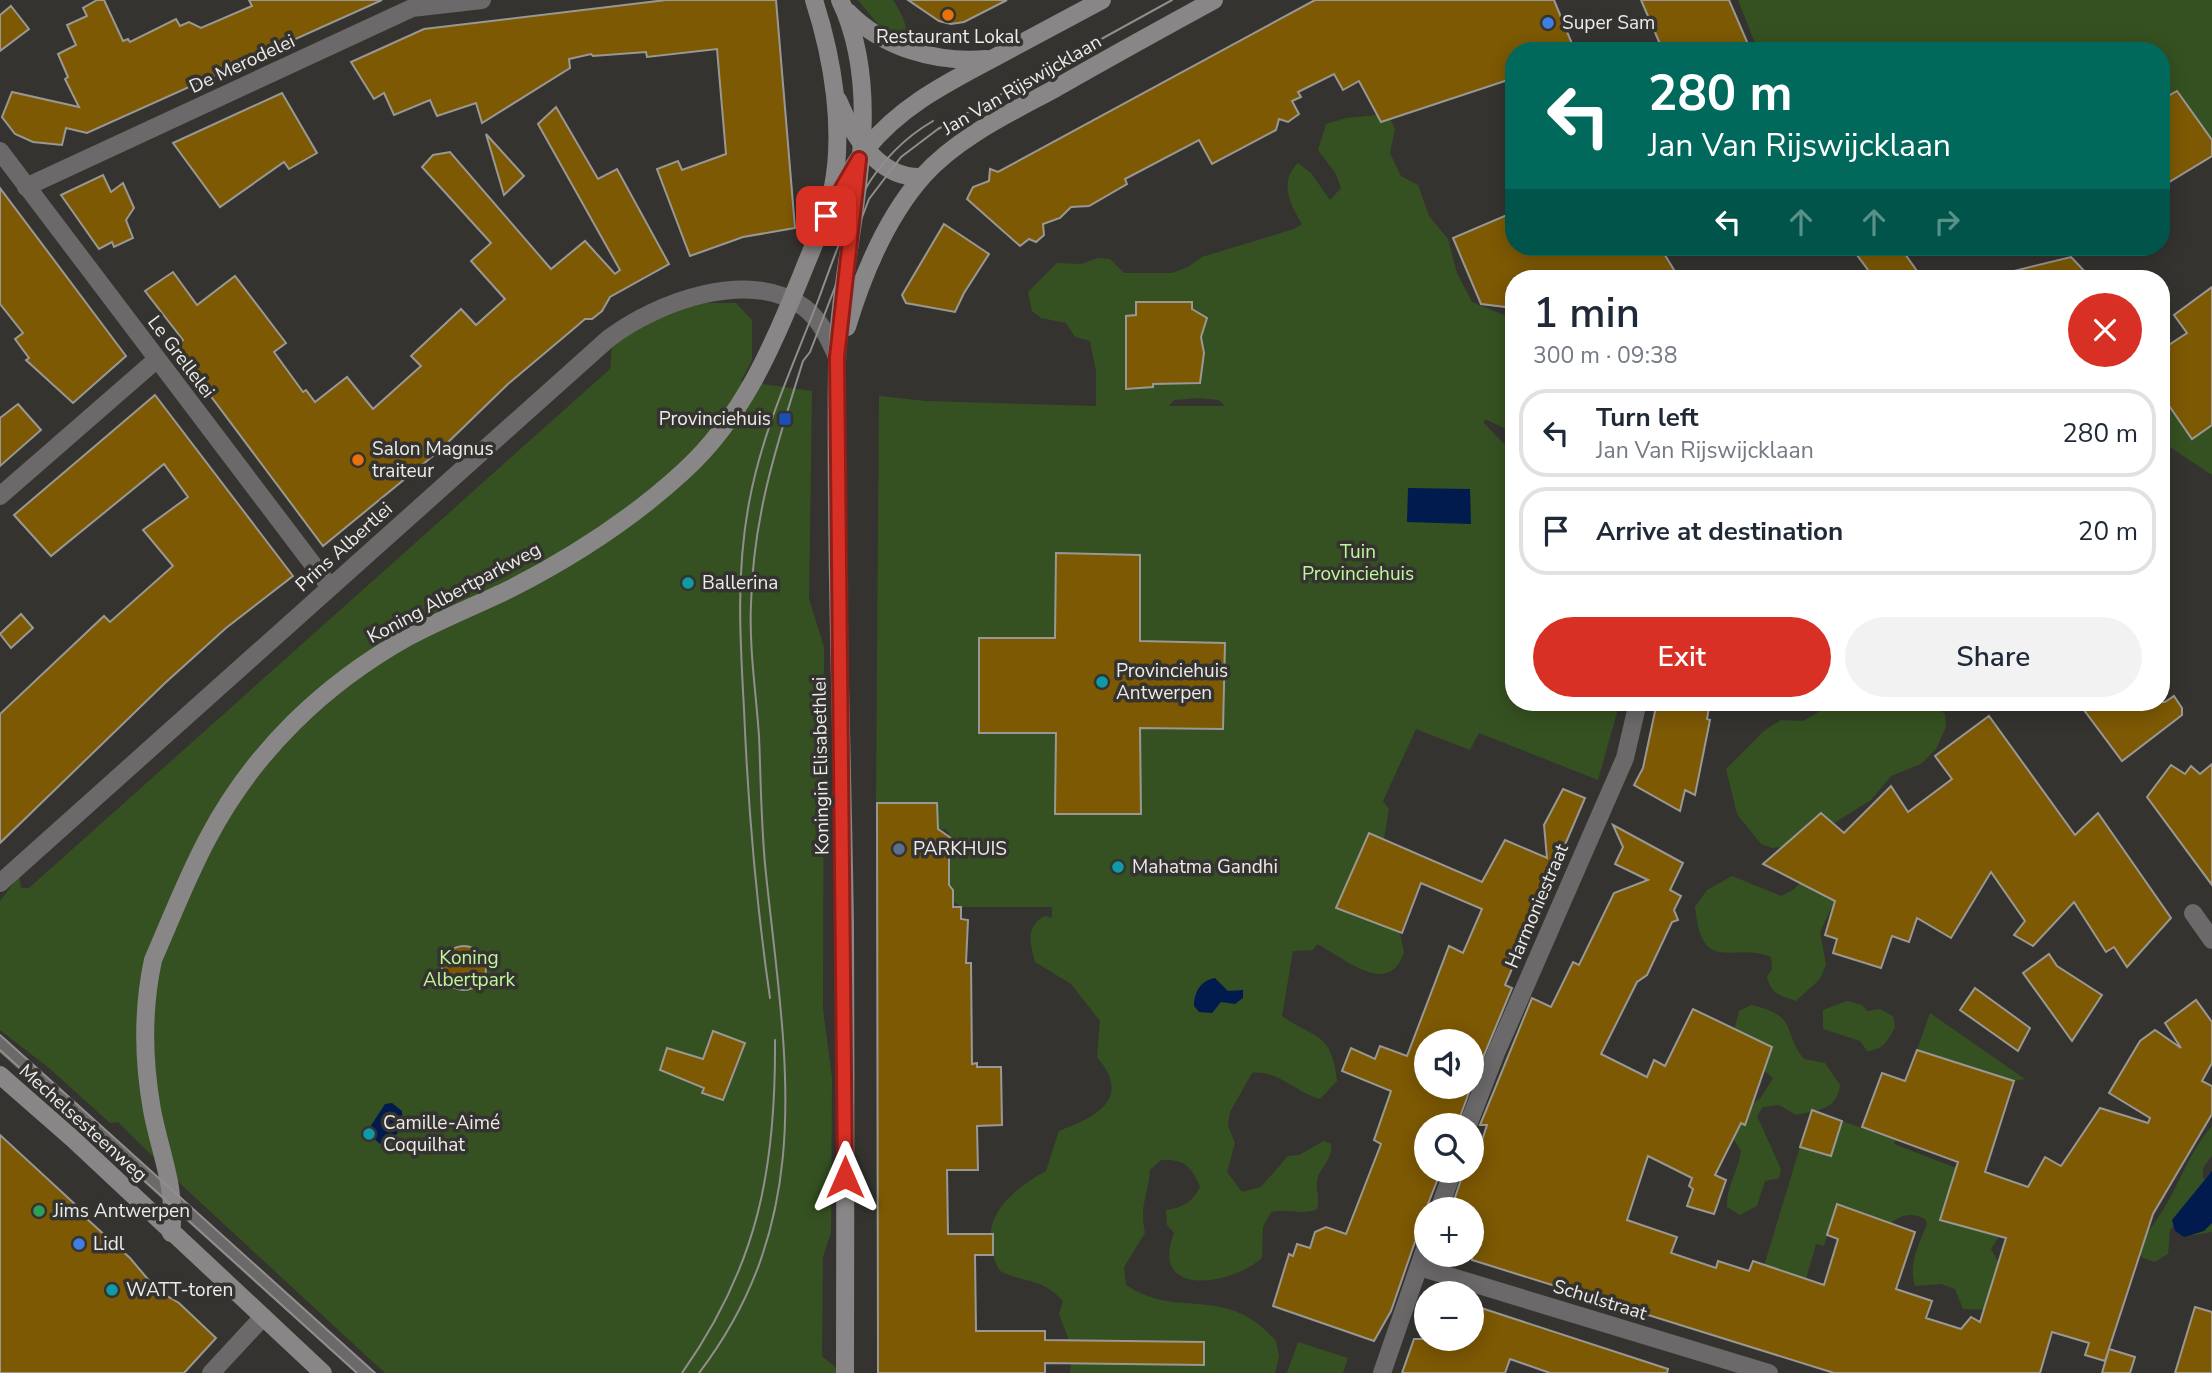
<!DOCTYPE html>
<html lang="en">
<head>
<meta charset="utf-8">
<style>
  body { margin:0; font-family:"Nunito Sans",sans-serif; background:#f2f2f3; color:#1f2937; height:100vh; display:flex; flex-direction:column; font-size:26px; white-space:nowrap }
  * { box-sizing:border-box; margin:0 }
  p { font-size:23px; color:#747a83 }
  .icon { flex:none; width:38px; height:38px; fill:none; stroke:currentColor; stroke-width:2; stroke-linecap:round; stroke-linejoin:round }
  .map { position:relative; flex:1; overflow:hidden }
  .sheet { position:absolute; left:1505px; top:270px; width:665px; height:441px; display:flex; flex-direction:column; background:#fff; border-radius:28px; box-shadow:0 4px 18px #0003 }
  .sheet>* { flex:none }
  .top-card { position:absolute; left:1505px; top:42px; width:665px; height:214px; border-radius:28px; box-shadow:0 4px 18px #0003; background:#00695c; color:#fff; overflow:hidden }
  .controls { position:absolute; left:1414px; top:1029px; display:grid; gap:14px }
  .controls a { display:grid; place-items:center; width:70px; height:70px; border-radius:50%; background:#fff; box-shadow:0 4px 18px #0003; font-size:35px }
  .pin { position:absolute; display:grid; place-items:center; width:60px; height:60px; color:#fff; margin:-30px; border-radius:14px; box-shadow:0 4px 10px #0006 }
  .me { position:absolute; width:77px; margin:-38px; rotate:0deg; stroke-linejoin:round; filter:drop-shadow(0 0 5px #0008) }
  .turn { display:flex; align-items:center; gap:24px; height:147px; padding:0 28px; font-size:32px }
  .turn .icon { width:91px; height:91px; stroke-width:2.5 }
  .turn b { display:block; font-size:49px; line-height:60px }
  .lanes { display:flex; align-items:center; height:66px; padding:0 28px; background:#0003; justify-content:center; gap:35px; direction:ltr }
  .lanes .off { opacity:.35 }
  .round { display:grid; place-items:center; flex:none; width:74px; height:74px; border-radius:37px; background:#f2f2f3 }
  .head { display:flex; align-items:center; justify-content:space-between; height:119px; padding:0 28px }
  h1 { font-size:42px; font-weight:600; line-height:52px }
  .primary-button { display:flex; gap:14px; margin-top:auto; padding:14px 28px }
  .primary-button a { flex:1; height:80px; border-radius:42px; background:#d93025; color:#fff; font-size:28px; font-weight:600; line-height:80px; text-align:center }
  .primary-button a+a { background:#f2f2f3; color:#1f2937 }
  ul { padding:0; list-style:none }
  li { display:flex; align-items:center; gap:21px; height:88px; margin:0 14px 10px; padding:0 14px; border:4px solid #e0e1e3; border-radius:28px }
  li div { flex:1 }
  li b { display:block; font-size:26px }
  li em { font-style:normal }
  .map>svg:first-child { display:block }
  .green { fill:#355121; fill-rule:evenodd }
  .water { fill:#021b4e }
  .building { fill:#7d5904; stroke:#9a9894; stroke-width:2 }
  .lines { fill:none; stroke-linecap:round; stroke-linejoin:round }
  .service { stroke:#6b6969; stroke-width:14 }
  .minor { stroke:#6b6969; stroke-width:18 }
  .tertiary { stroke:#6b6969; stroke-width:18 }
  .secondary { stroke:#898687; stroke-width:18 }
  .tram { stroke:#918f8d; stroke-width:2 }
  .route-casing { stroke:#8d1f18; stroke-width:18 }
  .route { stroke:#d93025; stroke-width:12 }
  .food-dot { fill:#e8710a; stroke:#353330; stroke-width:2.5 }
  .shop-dot { fill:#3f7fe0; stroke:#353330; stroke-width:2.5 }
  .transit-dot { fill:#1a4fb4; stroke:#353330; stroke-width:2.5 }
  .culture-dot { fill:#0f9aa8; stroke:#353330; stroke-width:2.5 }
  .service-dot { fill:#5c6f8a; stroke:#353330; stroke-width:2.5 }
  .leisure-dot { fill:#2e9e5b; stroke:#353330; stroke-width:2.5 }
  .labels { text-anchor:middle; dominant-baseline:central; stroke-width:7; stroke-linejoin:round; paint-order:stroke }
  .poi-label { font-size:19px; fill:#ecebe9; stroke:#353330; text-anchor:start }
  .street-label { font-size:19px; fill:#ecebe9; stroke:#353330 }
  .park-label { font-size:19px; fill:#c0f79d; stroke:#353330 }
</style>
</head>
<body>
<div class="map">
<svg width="2212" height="1373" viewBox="0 0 2212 1373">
  <rect width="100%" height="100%" fill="#353330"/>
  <g class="green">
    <path d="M858 0H893C900 12 910 26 904 39L878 24Z"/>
    <path d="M1738 0H2212V147L2177 91 2161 100V51H1758Z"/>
    <path d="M1388 114 1395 129 1390 153 1401 176 1418 185 1429 216 1448 239 1457 273 1472 302 1514 319V433L1485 419 1484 423 1507 447H1514V702H1620L1598 780 1479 733 1470 750 1416 729 1383 801 1389 809 1382 850 1404 952C1389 999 1345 958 1317 944L1313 950 1293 951 1282 1016C1315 1039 1332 1032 1337 1081L1320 1099C1296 1093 1277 1069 1252 1073L1230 1112 1228 1126 1235 1143 1227 1172 1242 1192 1261 1187 1288 1156 1299 1155 1324 1141 1331 1144C1333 1160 1320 1166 1317 1181 1316 1191 1320 1199 1317 1209 1302 1216 1288 1208 1271 1212L1263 1227 1262 1258C1230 1286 1149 1298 1174 1233L1167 1225 1166 1210C1183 1207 1192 1203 1200 1187 1191 1166 1185 1159 1161 1160L1150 1170C1148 1197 1139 1205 1145 1233L1124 1267 1126 1285C1180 1321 1224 1282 1276 1341L1279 1357 1275 1373H1070L1072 1349 1059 1314 1063 1301C1041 1277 1027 1284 1000 1271 973 1225 1006 1193 1046 1171L1059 1131C1096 1117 1133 1099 1097 1057L1100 1021 1071 984 1035 962C1030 943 1025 926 1045 916L1052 918V907H961L953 901V890L949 885V855L954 851V840L946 829H938L937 804 876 803 879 396 926 401 1096 406V371L1090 341 1075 337 1066 323 1041 318 1032 311 1028 292 1057 263 1081 264 1098 258 1110 259 1124 273H1172L1188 267 1202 257 1294 229 1302 224C1289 203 1279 182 1298 163L1311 173 1330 200 1341 188 1336 174 1318 150 1326 124 1346 118ZM1198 398 1219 400 1225 406H1169L1174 400ZM1056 553 1139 555 1140 641 1225 643 1223 729 1140 728 1141 814H1055L1056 733H979L980 638H1055Z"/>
    <path d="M705 303H736L752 320V360L741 381 812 391 809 599 824 647 823 1009 832 1078 831 1232 823 1257 822 1356 835 1367 837 1373H385L187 1190 118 1122 110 1123 49 1068 0 1030V901L19 876 21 888H29L610 369 612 345C641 325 671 311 705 303Z"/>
    <path d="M2161 394 2192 439 2212 425V475L2161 441Z"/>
    <path d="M1835 702 1932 704 1945 714 1946 727 1936 749 1921 764 1891 776 1871 800 1797 846 1772 848 1761 844 1737 814 1726 769 1765 730 1781 720 1803 721Z"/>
    <path d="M1732 876 1781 896 1793 890 1805 878 1836 898 1820 932 1826 965 1820 979 1796 1001C1781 996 1770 994 1767 976L1772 969 1771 957C1732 941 1702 977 1695 907L1707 890Z"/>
    <path d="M1847 1001 1862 1005 1867 1011 1880 1009 1893 1016 1895 1027C1888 1041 1883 1050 1867 1051L1860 1041 1823 1029V1010Z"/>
    <path d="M1751 1005C1799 1015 1782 1032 1804 1059L1825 1063 1840 1085C1837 1110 1818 1110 1796 1115L1779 1105 1763 1107 1757 1116 1781 1169 1779 1178 1765 1181 1757 1206 1740 1215 1727 1207C1726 1188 1738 1171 1741 1151L1730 1133 1746 1107 1760 1099 1773 1078 1731 1043 1739 1011Z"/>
    <path d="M1930 1013 2025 1079 2014 1081 1917 1050Z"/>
    <path d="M1842 1121 1895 1140 1894 1144 1964 1171 2002 1232 1991 1249 2002 1269 1994 1310 1963 1309 1955 1289 1941 1284 1915 1286C1908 1263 1919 1245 1927 1224L1925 1219C1908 1210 1894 1217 1884 1232L1867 1221 1869 1214 1837 1205 1824 1246 1816 1244 1806 1279 1764 1266 1800 1147 1836 1138Z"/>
    <path d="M2212 1126V1156L2203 1168V1177L2212 1189V1232L2193 1235 2174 1225 2170 1230 2168 1254 2155 1262 2143 1258 2137 1251C2143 1236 2150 1230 2158 1218 2178 1189 2188 1153 2212 1126Z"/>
    <path d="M1298 1342 1348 1358 1343 1373H1287Z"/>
  </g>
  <g class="water">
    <path d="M1408 488 1470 489 1471 524 1407 522Z"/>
    <path d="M1215 978 1228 991 1243 990V998L1235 1004 1221 1002 1212 1013 1199 1012 1194 1006C1194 992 1201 980 1215 978Z"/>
    <path d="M392 1103 402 1111C404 1127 396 1141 380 1144L372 1137 370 1127 385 1104Z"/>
    <path d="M2212 1171V1223L2204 1231 2184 1237 2175 1231 2172 1220Z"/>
  </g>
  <g class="building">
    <path d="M97 0H104L123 41 128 39 130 42 176 19 180 26 189 22 201 28 252 6 249 0H382L87 133 66 128 62 145 33 142 15 134 2 117 12 92 79 107 65 79 68 77 58 54 76 45 67 25 87 16 83 8Z"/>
    <path d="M666 0H776L795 228 743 237 690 256 657 169 678 161 682 170 726 154 717 49 647 57 646 52 593 56 591 54 569 59 570 68 482 123 476 103 437 116 430 100 394 115 384 93 374 99 351 62 424 29Z"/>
    <path d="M908 0H1007L964 22 951 24 939 21Z"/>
    <path d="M1315 0H1554L1575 51H1514V78L1381 122 1359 81 1343 90 1334 74 1298 92 1301 97 1292 101 1299 114 1288 122 1279 119 1276 130 1212 164 1199 140 1125 179 1127 184 1089 206 1071 207 1060 218 1043 224 1044 235 1036 242 1029 239 1020 246 967 199 973 187 989 181 990 169 998 172Z"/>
    <path d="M1641 0H1729L1751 51H1663Z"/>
    <path d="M11 6 29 29 0 51V15Z"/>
    <path d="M2177 91 2212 140V156L2161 187V100Z"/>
    <path d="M282 93 317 153 289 169 284 162 220 207 173 143Z"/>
    <path d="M556 107 598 179 617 169 669 264 610 297 602 311 592 319H585L571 331 508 384 439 451 323 546 174 347 183 340 145 291 173 272 197 305 235 276 286 343 274 352 303 392 306 390 315 402 347 377 373 409 421 366 411 356 461 309 476 325 505 299 471 261 491 243 422 167 433 155 450 152 551 269 585 241 615 274 620 270 538 124Z"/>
    <path d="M486 134 524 176 504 195Z"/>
    <path d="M103 175 111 192 123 183 134 208 126 220 133 238 114 247 112 242 99 249 61 195Z"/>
    <path d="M0 188 126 356 73 403 26 360 29 358 15 339 23 333 0 304Z"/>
    <path d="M1514 212V247H1660L1679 278H1514V308L1481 304 1453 238Z"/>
    <path d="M944 224 989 254 964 293 955 312 906 303 902 295Z"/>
    <path d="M1851 247H1900L1922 278H1874Z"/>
    <path d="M2071 257 2091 278H2015L2014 271Z"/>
    <path d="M2212 287V425L2192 439 2161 394V350L2187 333 2174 315Z"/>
    <path d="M1136 302H1192V309L1207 318 1201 337 1204 353 1200 383 1153 384V387L1126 389V316L1136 315Z"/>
    <path d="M155 395 293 576 226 628 165 683 0 843V714L104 616 110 622 173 566 143 530 188 497 164 464 51 556 14 515Z"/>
    <path d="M18 404 41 430 0 466V418Z"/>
    <path d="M1056 553 1140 555V641L1225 643 1223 729 1140 728 1141 814H1055L1056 733H979V638H1055Z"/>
    <path d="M21 614 33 628 11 648 0 634Z"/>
    <path d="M2174 696 2182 708V715L2122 761 2078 702H2165Z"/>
    <path d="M1657 702H1710L1707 719 1710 720 1695 795 1685 790 1680 811 1634 785 1643 768Z"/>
    <path d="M1989 716 2075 835 2098 813 2171 918 2127 967 2114 947 2106 952 2074 902 2033 946 2014 935 2025 921 1991 872 1951 938 1917 918 1909 942 1892 936 1881 968 1833 953 1837 939 1825 935 1835 901 1763 864 1821 813 1844 833 1891 786 1908 812 1952 779 1935 756Z"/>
    <path d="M2212 764V885L2147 797 2171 765 2185 774 2191 766 2200 774Z"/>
    <path d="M1563 789 1585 798 1505 985 1512 988 1472 1084V1041H1426V1087H1471L1457 1125H1426V1171H1441L1426 1209V1235L1415 1242 1391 1311 1374 1341 1273 1306 1289 1254 1293 1256 1297 1244 1310 1248 1315 1232 1326 1227 1346 1234 1381 1144 1374 1140 1391 1091 1342 1071 1351 1048 1375 1059 1380 1046 1407 1056 1449 946 1463 953 1482 909 1421 883 1402 933 1336 908 1369 833 1482 882 1505 840 1547 858 1544 825Z"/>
    <path d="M877 803H937L938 829 954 840V851L949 855V885L953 890V907H961V919L968 920 966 963H971L972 1064 977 1063V1067H1001L1002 1125 977 1126 978 1170H947L948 1234H993V1255H975L976 1331H1045V1340L1204 1342V1365L1045 1363V1373H878Z"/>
    <path d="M1613 825 1683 863 1670 890 1681 896 1674 910 1678 920 1672 922 1647 975 1637 982 1601 1054 1647 1077 1654 1060 1665 1066 1693 1009 1772 1047 1745 1125 1741 1123 1715 1175 1726 1180 1714 1214 1687 1206 1693 1189 1689 1186 1692 1178 1648 1156 1627 1220 1677 1237 1671 1253 1716 1268 1718 1261 1749 1271 1753 1261 1824 1285 1838 1239 1827 1235 1837 1204 1915 1232 1896 1289 1932 1301 1926 1318 1961 1329 1971 1317 1980 1322 2006 1238 1940 1220 1958 1162 1862 1127 1882 1073 1905 1081 1917 1050 2014 1081 1985 1172 2028 1187 2045 1157 2061 1166 2100 1108 2148 1123 2150 1118 2109 1093 2140 1041 2155 1030 2181 1048 2165 1023 2196 1000 2212 1022V1063L2202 1081 2212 1086V1114L2153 1214 2105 1361 2085 1355 2089 1343 2052 1332 2040 1373H1834L1472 1260V1209H1451L1464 1171H1472L1487 1125H1480L1532 998 1551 1007 1573 962 1579 965 1614 893 1648 880 1615 864 1623 847Z"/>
    <circle cx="464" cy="968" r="22"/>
    <path d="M2049 954 2057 966 2102 995 2072 1041 2023 973Z"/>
    <path d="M1975 988 2030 1028 2018 1051 1960 1010Z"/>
    <path d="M713 1031 745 1043 723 1100 702 1093 704 1088 660 1070 667 1048 703 1059Z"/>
    <path d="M1812 1110 1842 1121 1831 1156 1800 1147Z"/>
    <path d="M0 1135 78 1207 76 1209 130 1258 157 1290 179 1303 216 1338 184 1373H0Z"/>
    <path d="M1472 1305 1668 1369 1667 1373H1550L1510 1359 1505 1373H1402L1414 1339H1472Z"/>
    <path d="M2195 1307 2212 1312V1373H2175Z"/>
    <path d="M2109 1349 2135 1357 2130 1373H2102Z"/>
  </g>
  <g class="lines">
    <path class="service" d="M0 1043 366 1373"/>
    <g class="minor">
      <path d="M0 151 330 587"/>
      <path d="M26 187 412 8 482 0"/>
      <path d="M0 496 156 360"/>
      <path d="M0 883 608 339C656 302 750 267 805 308 821 321 829 339 837 357"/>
      <path d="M1468 1125 1496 1053 1625 758 1638 702"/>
      <path d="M1439 1209 1453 1171"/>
      <path d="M1419 1267 1769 1373"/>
      <path d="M211 1373 263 1317"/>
      <path d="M1382 1373 1426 1246"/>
    </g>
    <path class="tertiary" d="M2193 913 2212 940"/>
    <g class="secondary">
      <path d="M814 0C833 59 845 131 832 192"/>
      <path d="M840 0C892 108 839 247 837 362 835 549 842 736 845 923 846 1073 845 1223 845 1373"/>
      <path d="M848 12C883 48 936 63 986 59"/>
      <path d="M838 100C853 136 878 179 922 177"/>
      <path d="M847 327C863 274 886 218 923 176 958 137 1010 113 1056 88 1108 58 1161 29 1214 0"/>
      <path d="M0 1075 73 1139 323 1373"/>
      <path d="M171 1233C177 1189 160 1153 152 1110 143 1059 142 1011 153 960 171 919 187 877 208 838 253 752 324 684 408 637 441 619 477 605 510 589 571 558 634 517 684 471 743 417 773 346 802 274 820 230 836 186 866 149 900 107 943 85 990 60 1027 40 1064 20 1102 0"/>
    </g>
    <g class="tram">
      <path d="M770 998C756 902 748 806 744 709 740 639 736 572 749 503 762 431 793 366 819 298 845 228 864 161 933 121"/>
      <path d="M0 1035 375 1373"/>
      <path d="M0 1050 357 1373"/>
      <path d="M682 1373C758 1265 776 1169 775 1040"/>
      <path d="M699 1373C819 1215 785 1055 766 874 761 828 761 782 759 736 756 692 749 648 751 604 753 516 777 444 803 361L810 352 869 199 901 157 938 129 1172 0"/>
    </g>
  </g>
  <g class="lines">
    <defs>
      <path id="route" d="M826 216 859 159 837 357 845 1177"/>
    </defs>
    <use href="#route" class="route-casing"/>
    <use href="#route" class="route"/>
  </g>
  <g class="food-dot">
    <circle cx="948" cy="15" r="7"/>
    <circle cx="358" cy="460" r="7"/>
  </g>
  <g class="shop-dot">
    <circle cx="1548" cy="23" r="7"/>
    <circle cx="79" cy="1244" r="7"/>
  </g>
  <rect class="transit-dot" x="778" y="412" width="14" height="14" rx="3.5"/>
  <g class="culture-dot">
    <circle cx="688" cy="583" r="7"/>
    <circle cx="1102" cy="682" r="7"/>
    <circle cx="1118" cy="867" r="7"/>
    <circle cx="369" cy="1134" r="7"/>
    <circle cx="112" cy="1290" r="7"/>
  </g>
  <circle class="service-dot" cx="899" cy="849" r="7"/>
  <circle class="leisure-dot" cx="39" cy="1211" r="7"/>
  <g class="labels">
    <g class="poi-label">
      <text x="1562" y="23">Super Sam</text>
      <text x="948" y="37" text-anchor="middle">Restaurant Lokal</text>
      <text x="771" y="419" text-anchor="end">Provinciehuis</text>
      <text x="372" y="449">Salon Magnus<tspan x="372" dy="22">traiteur</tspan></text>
      <text x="702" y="583">Ballerina</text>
      <text x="1116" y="671">Provinciehuis<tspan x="1116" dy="22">Antwerpen</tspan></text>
      <text x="913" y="849">PARKHUIS</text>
      <text x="1132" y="867">Mahatma Gandhi</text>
      <text x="383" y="1123">Camille-Aimé<tspan x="383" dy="22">Coquilhat</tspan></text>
      <text x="53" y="1211">Jims Antwerpen</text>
      <text x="93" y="1244">Lidl</text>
      <text x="126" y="1290">WATT-toren</text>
    </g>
    <g class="street-label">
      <text transform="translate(242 64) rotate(-25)">De Merodelei</text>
      <text transform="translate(1022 85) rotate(-30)">Jan Van Rijswijcklaan</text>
      <text transform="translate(181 357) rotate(53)">Le Grellelei</text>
      <text transform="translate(344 547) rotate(-42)">Prins Albertlei</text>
      <text transform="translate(454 593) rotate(-28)">Koning Albertparkweg</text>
      <text transform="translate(821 766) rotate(-91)">Koningin Elisabethlei</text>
      <text transform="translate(1537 906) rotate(-67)">Harmoniestraat</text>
      <text transform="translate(83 1123) rotate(42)">Mechelsesteenweg</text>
      <text transform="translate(1600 1300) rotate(17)">Schulstraat</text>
    </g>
    <g class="park-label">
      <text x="1358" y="552">Tuin<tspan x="1358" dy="22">Provinciehuis</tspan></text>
      <text x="469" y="958">Koning<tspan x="469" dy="22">Albertpark</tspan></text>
    </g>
  </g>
</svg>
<div class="controls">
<a><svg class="icon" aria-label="sound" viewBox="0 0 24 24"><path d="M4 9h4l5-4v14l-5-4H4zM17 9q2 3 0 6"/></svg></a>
<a><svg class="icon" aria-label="search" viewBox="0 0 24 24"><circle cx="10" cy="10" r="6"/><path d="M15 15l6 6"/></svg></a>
<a>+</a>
<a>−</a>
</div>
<div class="pin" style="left:826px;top:216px;background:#d93025"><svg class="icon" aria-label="arrive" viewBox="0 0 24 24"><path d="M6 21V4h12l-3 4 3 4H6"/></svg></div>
<svg class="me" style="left:845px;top:1177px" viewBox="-20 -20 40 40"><path d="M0-17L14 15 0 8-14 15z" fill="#d93025" stroke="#fff" stroke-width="4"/></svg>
<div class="top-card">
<div class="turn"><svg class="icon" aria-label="left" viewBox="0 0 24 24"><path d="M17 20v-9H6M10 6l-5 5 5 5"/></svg><div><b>280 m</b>Jan Van Rijswijcklaan</div></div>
<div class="lanes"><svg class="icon" aria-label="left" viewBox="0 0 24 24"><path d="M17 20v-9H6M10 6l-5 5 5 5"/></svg><svg class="icon off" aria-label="ahead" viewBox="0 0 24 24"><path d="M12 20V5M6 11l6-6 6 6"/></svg><svg class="icon off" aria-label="ahead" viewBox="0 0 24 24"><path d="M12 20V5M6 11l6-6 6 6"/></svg><svg class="icon off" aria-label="right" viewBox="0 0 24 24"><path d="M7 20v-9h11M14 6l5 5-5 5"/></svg></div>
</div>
<section class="sheet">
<div class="head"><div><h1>1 min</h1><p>300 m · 09:38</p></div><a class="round" style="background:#d93025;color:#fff"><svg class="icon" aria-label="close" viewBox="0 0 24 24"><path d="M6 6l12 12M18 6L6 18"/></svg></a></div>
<ul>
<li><svg class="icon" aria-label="left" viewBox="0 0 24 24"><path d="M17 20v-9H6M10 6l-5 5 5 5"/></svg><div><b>Turn left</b><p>Jan Van Rijswijcklaan</p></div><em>280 m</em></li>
<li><svg class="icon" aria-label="arrive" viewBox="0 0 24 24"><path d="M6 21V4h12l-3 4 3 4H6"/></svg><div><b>Arrive at destination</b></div><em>20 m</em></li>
</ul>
<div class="primary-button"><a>Exit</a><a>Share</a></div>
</section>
</div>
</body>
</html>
